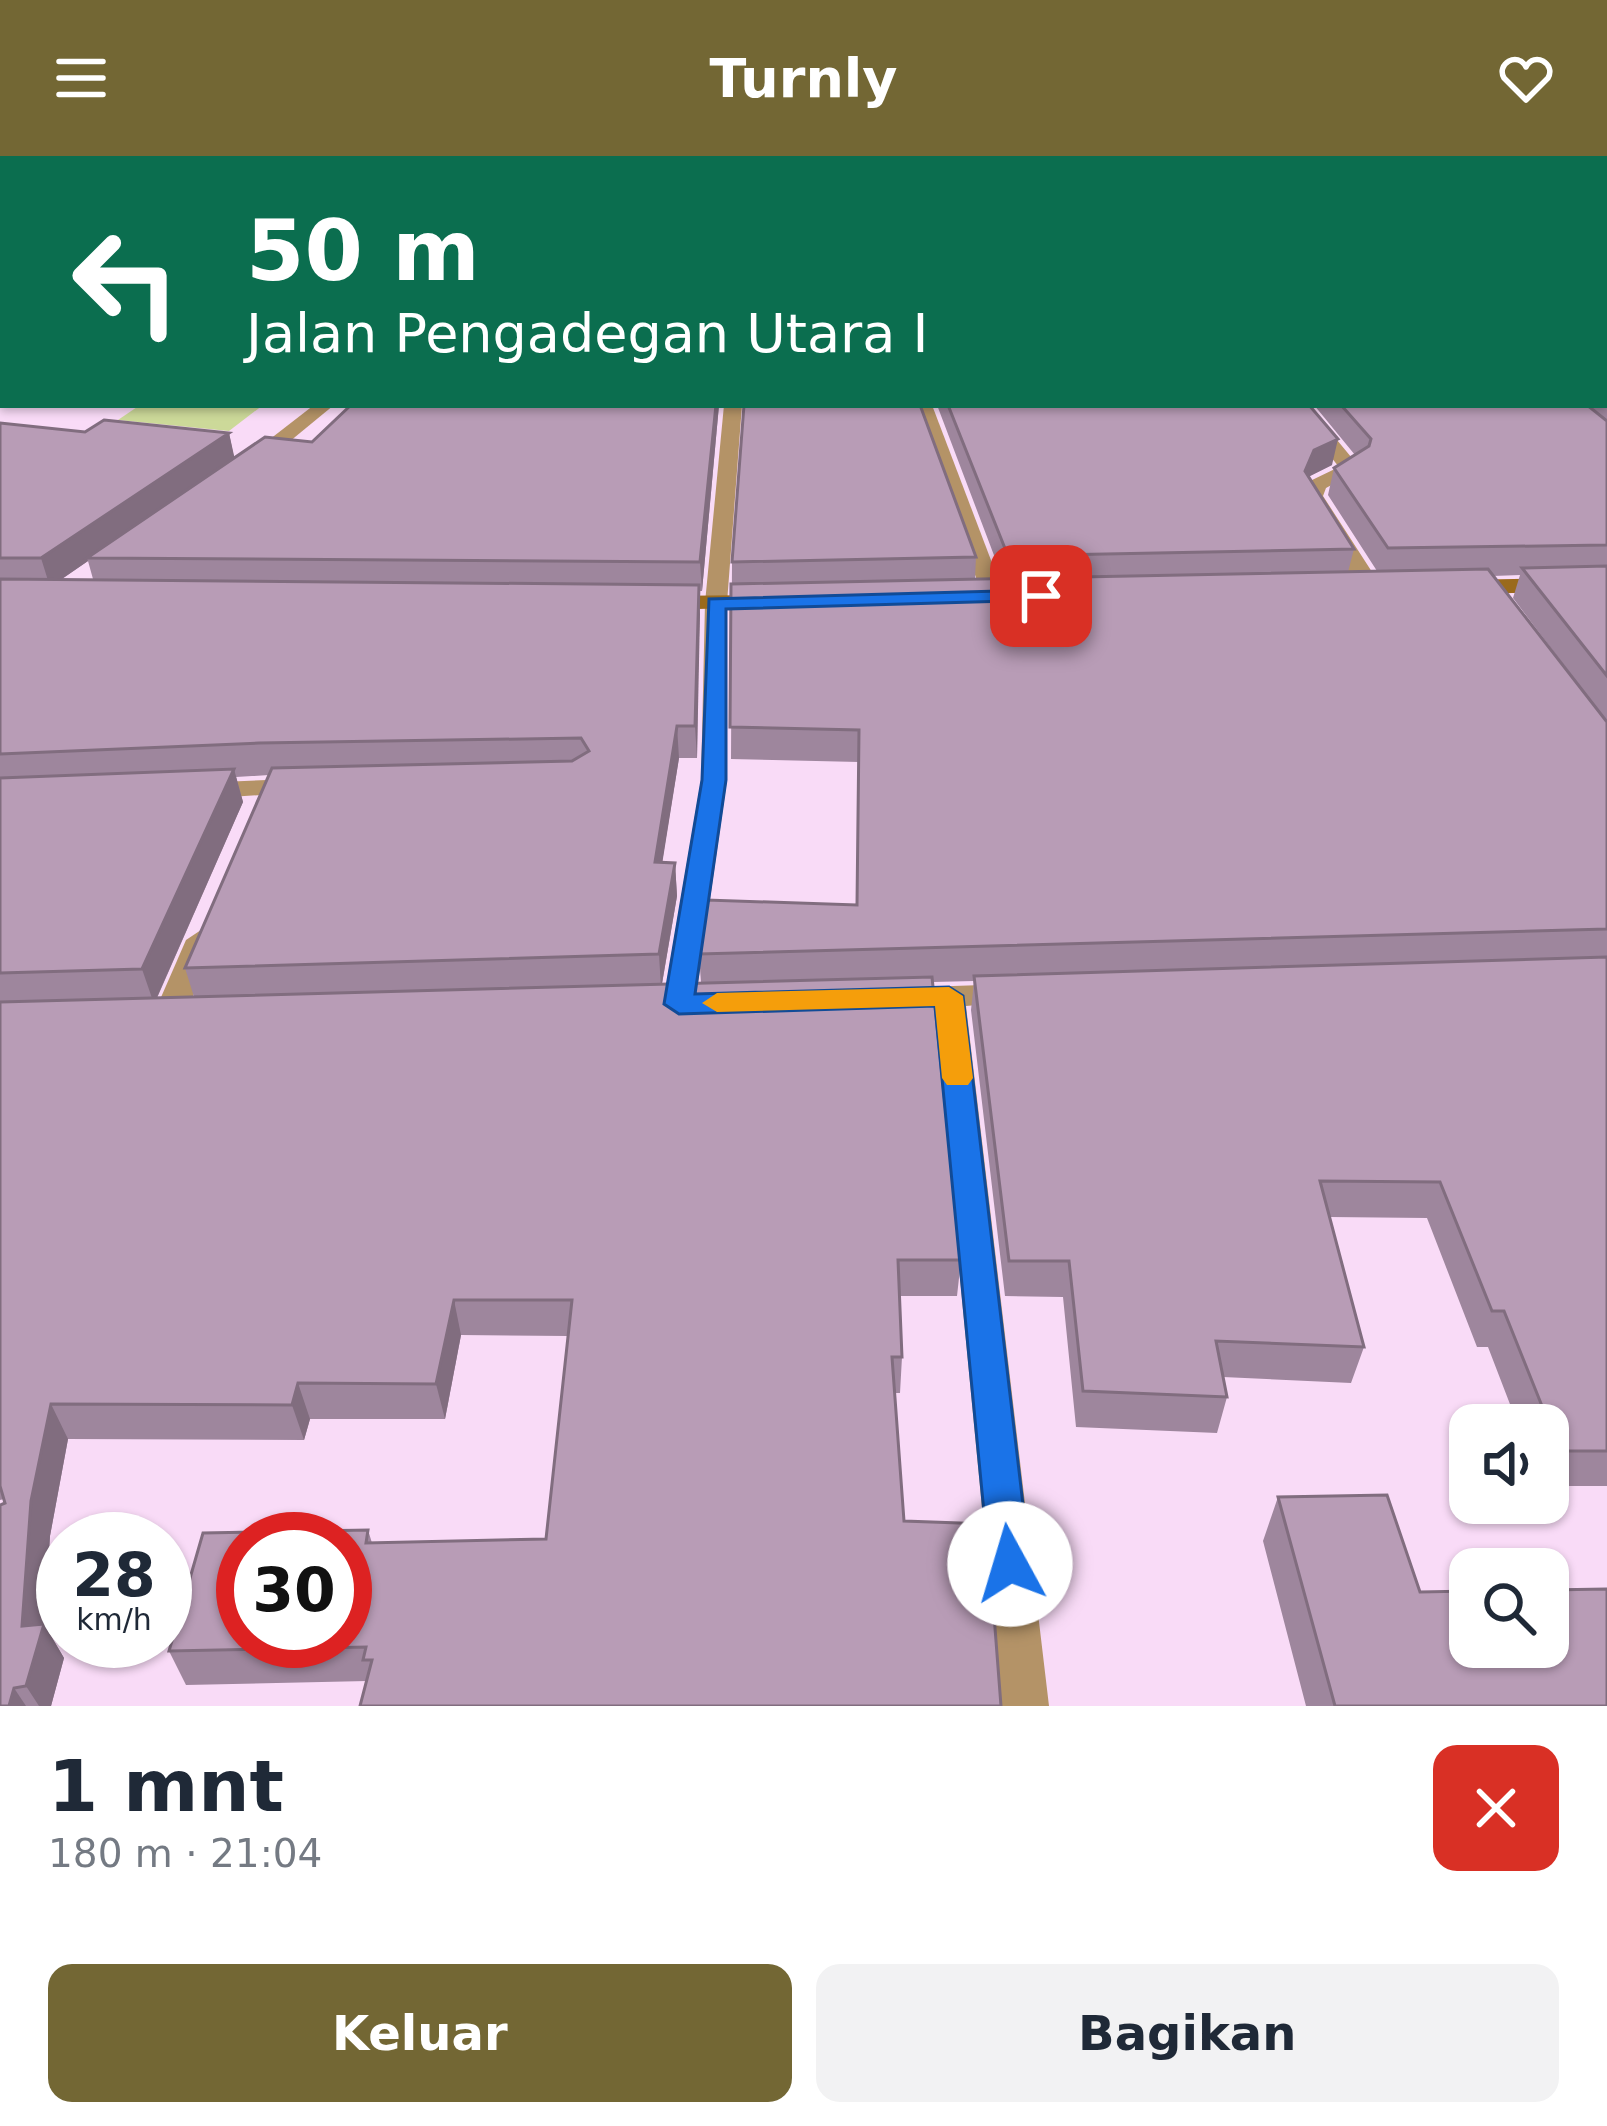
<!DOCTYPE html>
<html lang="id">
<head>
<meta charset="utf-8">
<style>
  body { margin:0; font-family:"DejaVu Sans",sans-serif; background:#f2f2f3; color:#1f2937; height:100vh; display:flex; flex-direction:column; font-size:45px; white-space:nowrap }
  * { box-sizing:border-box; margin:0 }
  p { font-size:39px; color:#747a83 }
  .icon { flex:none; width:66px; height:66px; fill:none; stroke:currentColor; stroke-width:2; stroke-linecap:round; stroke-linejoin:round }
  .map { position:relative; height:1550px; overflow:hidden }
  .panel { display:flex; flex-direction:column; background:#fff; flex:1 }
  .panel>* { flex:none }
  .banner { position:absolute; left:0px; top:0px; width:1608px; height:252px; box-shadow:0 3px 9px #0004; background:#0b6e4f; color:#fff; overflow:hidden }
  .controls { position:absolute; left:1449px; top:1248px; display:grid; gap:24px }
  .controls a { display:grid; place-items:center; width:120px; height:120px; border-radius:24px; background:#fff; box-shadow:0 3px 9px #0004; font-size:60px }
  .speed { position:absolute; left:36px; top:1356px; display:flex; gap:24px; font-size:60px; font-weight:700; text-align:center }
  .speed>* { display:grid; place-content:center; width:156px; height:156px; border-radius:50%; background:#fff; box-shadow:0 3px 9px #0004; line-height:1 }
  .speed small { font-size:30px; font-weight:400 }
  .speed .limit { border:18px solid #d22; background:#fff; color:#111 }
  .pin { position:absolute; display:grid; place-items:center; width:102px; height:102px; color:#fff; margin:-51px; border-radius:24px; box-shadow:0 6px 18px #0006 }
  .me { position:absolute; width:132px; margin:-66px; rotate:354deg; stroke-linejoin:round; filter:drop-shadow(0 0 9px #0008) }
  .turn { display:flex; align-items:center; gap:42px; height:252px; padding:0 48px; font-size:54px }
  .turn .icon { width:156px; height:156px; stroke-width:2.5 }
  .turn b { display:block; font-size:84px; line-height:102px }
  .round { display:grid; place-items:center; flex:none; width:126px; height:126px; border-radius:24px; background:#f2f2f3 }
  .summary { display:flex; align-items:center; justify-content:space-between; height:204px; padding:0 48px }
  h1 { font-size:72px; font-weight:800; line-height:90px }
  .action { display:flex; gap:24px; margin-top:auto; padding:24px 48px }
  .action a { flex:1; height:138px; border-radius:24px; background:#736734; color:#fff; font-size:48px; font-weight:800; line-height:138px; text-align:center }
  .action a+a { background:#f2f2f3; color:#1f2937 }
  header { display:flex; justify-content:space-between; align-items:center; height:156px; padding:0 48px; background:#736734; color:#fff; font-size:54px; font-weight:800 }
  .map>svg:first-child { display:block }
  .green { fill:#ccd999 }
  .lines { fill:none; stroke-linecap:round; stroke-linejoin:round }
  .street { fill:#b49367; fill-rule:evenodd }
  .secondary { fill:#9a6a1c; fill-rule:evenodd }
  .wall { fill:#9e869d; fill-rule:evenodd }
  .shaded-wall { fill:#816d7f }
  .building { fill:#b89cb6; stroke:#816d7f; stroke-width:3; fill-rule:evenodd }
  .route { fill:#1a73e8; stroke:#114b97; stroke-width:3 }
  .slow { fill:#f59e0b }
</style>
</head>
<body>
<header><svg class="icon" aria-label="menu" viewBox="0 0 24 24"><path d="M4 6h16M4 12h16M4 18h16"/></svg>Turnly<svg class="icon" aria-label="heart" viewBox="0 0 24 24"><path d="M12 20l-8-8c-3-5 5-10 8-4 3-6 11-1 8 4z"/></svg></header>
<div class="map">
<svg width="1607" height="1550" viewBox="0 0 1607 1550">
  <rect width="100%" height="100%" fill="#f9dbf7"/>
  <path class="green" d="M140 249H263L229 275 118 264Z"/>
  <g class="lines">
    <g class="street">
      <path d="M3 215V226L0 227V216Z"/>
      <path d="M314 249H334L261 309H247V301Z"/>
      <path d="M724 249H742L727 447V624L695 848 690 855H668L663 848 701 624 705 447Z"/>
      <path d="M914 249H932L1005 441 1002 446H986L983 441Z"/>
      <path d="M1289 249H1308L1361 313 1326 332 1323 340 1383 433 1380 438H1364L1330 391 1303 340 1310 325 1339 311Z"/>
      <path d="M267 624 276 626 280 632 276 638 198 643 185 635 198 627Z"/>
      <path d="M201 774 216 784 184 862 179 870H157L152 862 186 784Z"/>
      <path d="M1013 828 1024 831 1029 838 1024 845 966 850 1049 1550H1001L934 851 882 849 877 842 882 835 893 832Z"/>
    </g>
    <g class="secondary">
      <path d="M1607 421V435L1463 438 1452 431 1463 424Z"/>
      <path d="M767 439 778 446 775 451 659 454 648 447 659 440Z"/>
    </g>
  </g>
  <g class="wall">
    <path d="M0 0H1607V566L1513 442 1520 419 1493 420 1607 566V1330H1548V1269H1518L1488 1191H1477L1427 1062 1330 1061 1364 1191 1351 1227 1223 1221 1227 1241 1217 1277 1076 1271 1063 1141 1005 1140 971 854 974 825 933 826 961 1104 957 1140H899L902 1201 900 1237H894L367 1525 186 1529 169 1495 368 1374 372 1387 546 1383 568 1180 461 1179 445 1263H310L304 1284 68 1283 50 1380 44 1468 64 1502 51 1550H0L5 1347 4 1343 0 1344V267L85 276 229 277 234 302 312 286 351 249H719L702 435H699L697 602H679L662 706 675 707 677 740 662 828 701 827 699 798 856 748 859 606 731 603 732 406 976 401 975 423H1003L937 249H1309L1332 309 1308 321 1354 393 1348 416 1377 415 1328 339 1334 312 1355 299 1314 249H1605V3H3V203L0 205ZM88 405 93 423H62ZM269 619 185 812 194 841 157 842 243 646 236 621Z"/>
    <path d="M1278 1341 1420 1436 1607 1550H1306L1263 1385Z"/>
  </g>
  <g class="shaded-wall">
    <path d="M3 175V203L0 205V176Z"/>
    <path d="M716 249H719L702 435 700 406Z"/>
    <path d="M229 277 235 304 87 402 88 405 50 431 41 402Z"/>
    <path d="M1338 283 1332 309 1308 321 1305 315 1314 294Z"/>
    <path d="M699 429 700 458 697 602 695 570Z"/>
    <path d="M677 570 679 602 657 740 655 706Z"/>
    <path d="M234 613 243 646 154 848 142 813Z"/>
    <path d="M675 707 677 740 661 833 659 798Z"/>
    <path d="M454 1144 461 1179 445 1263 436 1228Z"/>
    <path d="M298 1227 310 1263 304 1284 292 1249Z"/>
    <path d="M51 1248 68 1283 50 1380 44 1468 64 1502 51 1550H39L26 1530 22 1470 31 1345Z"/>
    <path d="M14 1532 26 1550H9Z"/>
  </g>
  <g class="building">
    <path d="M0 0H1607V240L1605 238V3H3V175L0 176Z"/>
    <path d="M351 249H716L700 406 87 402 265 281 312 286Z"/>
    <path d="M744 249H920L976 401 732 406Z"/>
    <path d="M948 249H1309L1338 283 1314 294 1305 315 1354 393 1008 400Z"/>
    <path d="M1341 249H1587L1607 265V389L1388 392 1334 312 1369 290 1371 283Z"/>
    <path d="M104 264 229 277 41 402H0V267L85 276Z"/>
    <path d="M1607 410V520L1522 412Z"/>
    <path d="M1488 413 1607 566V773L699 798 707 744 857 749 859 574 730 571 731 428Z"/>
    <path d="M0 423 699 429 695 570H677L655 706 675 707 659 798 185 812 272 612 572 605 589 595 581 582 259 587 0 598Z"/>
    <path d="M234 613 142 813 0 817V622Z"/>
    <path d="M1607 801V1295H1560L1504 1155H1492L1440 1026 1320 1025 1364 1191 1216 1185 1227 1241 1083 1235 1069 1105H1009L974 820Z"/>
    <path d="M932 821 961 1104H898L902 1201H892L904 1365 987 1368 1001 1550H360L372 1504H363L366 1491 169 1495 203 1377 368 1374 366 1387 546 1383 572 1144H454L436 1228 298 1227 292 1249 51 1248 31 1345 22 1470 44 1468 26 1530 14 1532 9 1550H0V1349L5 1347 0 1330V846ZM243 1383H345V1485H243Z"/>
    <path d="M1387 1339 1420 1436 1470 1435V1491H1548V1434L1607 1433V1550H1335L1278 1341Z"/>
  </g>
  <path class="route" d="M1041 434 1051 440 1048 444 726 453V624L695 838 949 831 963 840 1030 1408 1024 1421 1010 1427 995 1421 989 1408 935 850 679 858 664 848 702 624 709 443Z"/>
  <path class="slow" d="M949 831 963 840 973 922 968 929H947L942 922 935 850 717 856 702 847 717 837Z"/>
</svg>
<div class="controls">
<a><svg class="icon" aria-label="sound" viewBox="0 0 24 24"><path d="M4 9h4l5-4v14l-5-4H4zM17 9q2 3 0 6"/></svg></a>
<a><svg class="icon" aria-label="search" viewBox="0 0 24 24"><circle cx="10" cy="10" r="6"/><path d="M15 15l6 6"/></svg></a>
</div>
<div class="speed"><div>28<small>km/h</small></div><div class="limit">30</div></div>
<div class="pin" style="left:1041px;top:440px;background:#d93025"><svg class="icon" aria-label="arrive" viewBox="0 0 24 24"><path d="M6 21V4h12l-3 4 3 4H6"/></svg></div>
<svg class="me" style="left:1010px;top:1408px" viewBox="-20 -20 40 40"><circle r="19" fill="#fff"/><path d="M0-13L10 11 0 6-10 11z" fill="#1a73e8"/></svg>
<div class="banner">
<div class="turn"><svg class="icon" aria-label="left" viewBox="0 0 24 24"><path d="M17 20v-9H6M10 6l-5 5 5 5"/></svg><div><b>50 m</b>Jalan Pengadegan Utara I</div></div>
</div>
</div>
<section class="panel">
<div class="summary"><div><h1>1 mnt</h1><p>180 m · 21:04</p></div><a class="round" style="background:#d93025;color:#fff"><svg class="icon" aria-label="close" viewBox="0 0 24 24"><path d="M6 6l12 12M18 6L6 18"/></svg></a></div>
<div class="action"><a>Keluar</a><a>Bagikan</a></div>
</section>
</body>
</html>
